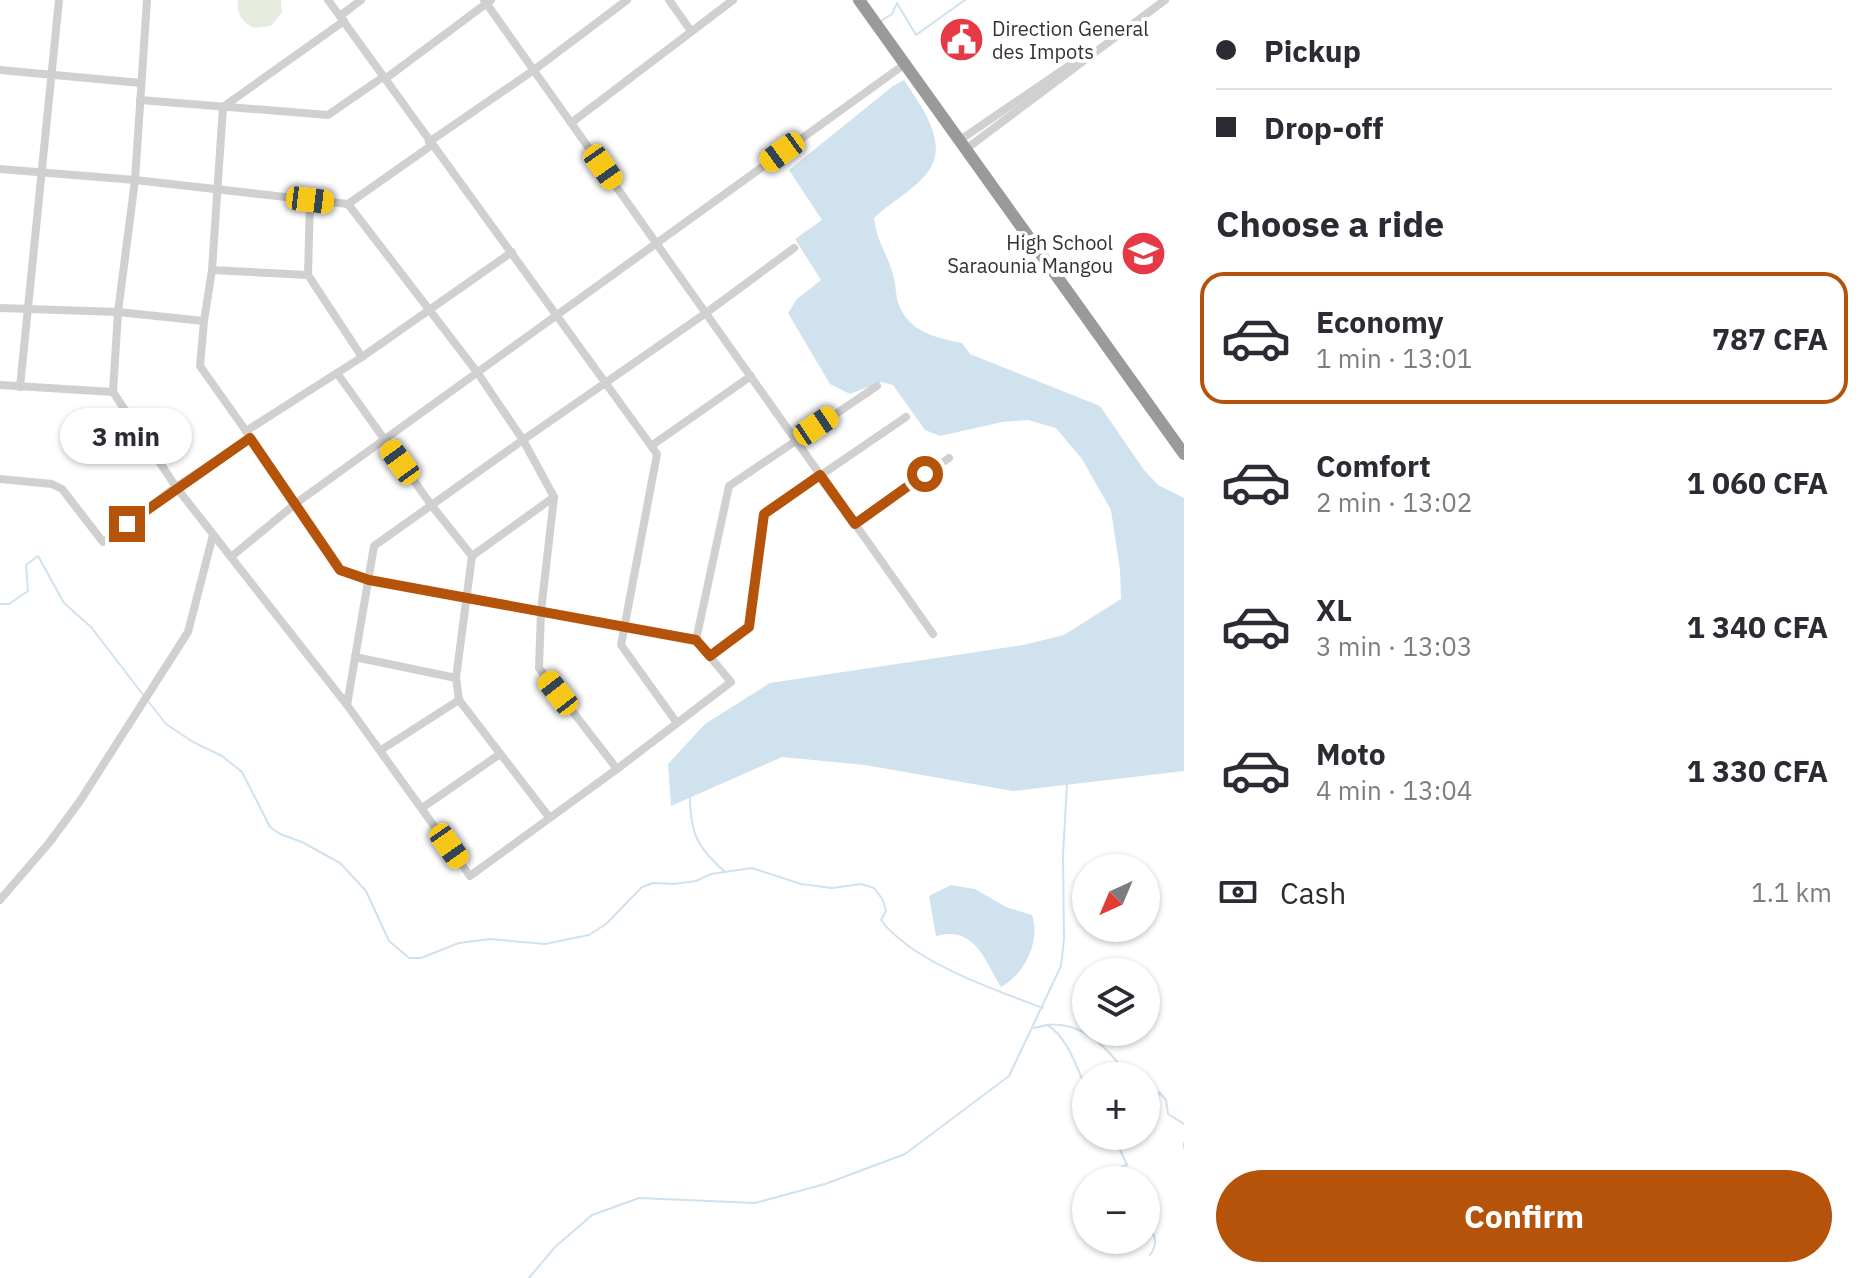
<!DOCTYPE html>
<meta charset="utf-8">
<style>
:root{--surface:#fff;--page:#f2f2f3;--text:#2b2b33;--muted:#7c7c81;--line:#e1e1e2;--accent:#b45309}
body{margin:0;font-family:"IBM Plex Sans",sans-serif;background:var(--page);color:var(--text);height:100vh;display:flex;flex-direction:column;font-size:30px;white-space:nowrap}
*{box-sizing:border-box;margin:0}
p{font-size:26px;color:var(--muted)}
.icon{flex:none;width:44px;height:44px;fill:none;stroke:currentColor;stroke-width:2;stroke-linecap:round;stroke-linejoin:round}
.map{position:relative;flex:1;overflow:hidden}
.details{display:flex;flex-direction:column;background:var(--surface);width:680px}
.details>*{flex:none}
.top-card{display:grid;align-content:center;height:176px;padding:0 32px;background:var(--surface)}
.needle{width:52px;rotate:224deg}
.fabs{position:absolute;left:1072px;top:854px;display:grid;gap:16px}
.fabs a{display:grid;place-items:center;width:88px;height:88px;border-radius:50%;background:var(--surface);box-shadow:0 2px 6px #0004;font-size:40px}
.end{position:absolute;width:36px;height:36px;margin:-18px;border:10px solid #b45309;background:#fff;box-shadow:0 0 0 4px #fff}
.from{border-radius:50%}
.bubble{position:absolute;height:56px;border-radius:28px;background:var(--surface);box-shadow:0 2px 6px #0004;font-size:26px;font-weight:800;line-height:56px;text-align:center}
.car{position:absolute;width:24px;height:48px;margin:-24px -12px;border-radius:10px;box-shadow:0 0 6px 2px #0007;background:linear-gradient(#f5c518 24%,#345 0 40%,#f5c518 0 76%,#345 0 86%,#f5c518 0)}
.top-card b{display:flex;align-items:center;gap:28px;height:76px;font-size:30px}
.top-card b+b{border-top:2px solid var(--line)}
.top-card i{width:20px;height:20px;background:var(--text)}
ul{padding:0;list-style:none}
li{display:flex;align-items:center;gap:24px;height:132px;margin:0 16px 12px;padding:0 16px;border:4px solid transparent;border-radius:24px}
li div{flex:1}
li b{display:block;font-size:30px}
li em{font-style:normal;font-weight:800}
li.active{border-color:var(--accent)}
li>.icon{width:72px;height:72px;stroke-width:1.5}
h2{padding:0 32px;font-size:36px;line-height:96px}
.pay{display:flex;align-items:center;gap:20px;height:88px;padding:0 32px;font-size:30px}
.pay p{margin-inline-start:auto}
.button{display:flex;gap:16px;margin-top:auto;padding:16px 32px}
.button a{flex:1;height:92px;border-radius:48px;background:var(--accent);color:#fff;font-size:32px;font-weight:800;line-height:92px;text-align:center}
main{display:flex;flex:1;min-height:0}
.map>svg:first-child{display:block}
</style>
<main>
<div class="map">
<svg width="1184" height="1278" viewBox="0 0 1184 1278">
<rect width="100%" height="100%" fill="#fff"/>
<path fill="#e6ecdf" d="M238 0H281L282 12 271 26 254 28C242 22 236 14 238 0Z"/>
<g fill="#cfe2ee">
<path d="M904 80C920 105 951 143 927 173 913 191 890 202 874 218 876 239 886 252 892 271 896 281 895 292 898 302 907 331 935 338 962 343L970 354 1100 406 1144 470 1158 485 1184 498V771L1013 791 865 765 782 757 671 806 668 764 705 724 770 683 1023 645 1064 635 1121 599 1120 570 1111 510 1082 459 1056 428 1028 420 1002 422 940 436 925 430 893 385 881 382 850 394 830 384 788 313 797 299 821 280 795 239 822 220 789 170 893 86Z"/>
<path d="M951 885 975 889 1006 907 1032 915C1041 941 1025 974 1001 987 985 961 975 925 936 936L929 896Z"/>
</g>
<g fill="none" stroke-linecap="round" stroke-linejoin="round">
<g stroke="#cfe2ee" stroke-width="2">
<polyline points="881,21 892,14 897,3 916,35 965,0"/>
<polyline points="0,604 9,604 28,591 26,565 38,556 64,603 91,627 144,696"/>
<path d="M148 701 166 724 193 742 222 756 242 772 270 827 280 834 302 842 340 863 366 891 389 941 409 958H421L459 943 490 939 545 944 589 935 606 924 642 887 653 883 674 884 696 881 711 874 752 868 801 884 832 888 861 884 874 888 883 900 886 911 881 920C912 962 995 990 1043 1008"/>
<path d="M690 796C690 833 697 847 725 872"/>
<path d="M1047 1025C1083 1021 1109 1049 1128 1076"/>
<path d="M1034 1028 1047 1025C1067 1036 1077 1068 1086 1088"/>
<polyline points="1146,1105 1158,1099 1159,1092 1166,1100 1168,1114 1184,1124"/>
<polyline points="1106,1136 1110,1147 1118,1145 1127,1165 1120,1167 1131,1180"/>
<polyline points="1184,1143 1184,1148"/>
<path d="M1146 1226C1156 1234 1158 1244 1150 1255"/>
<polyline points="529,1278 555,1247 592,1215 639,1198 755,1203 825,1184 905,1154 1009,1076 1061,966 1064,939 1063,855 1067,784"/>
</g>
<g stroke="#d0d0d0" stroke-width="8">
<polyline points="147,0 135,180 118,312 113,392 176,487 347,705 374,546 523,440 706,313 794,248"/>
<polyline points="328,0 657,454 621,645 677,723"/>
<polyline points="484,0 933,634"/>
<polyline points="669,0 691,31"/>
<polyline points="340,16 361,0"/>
<polyline points="0,70 141,83"/>
<polyline points="385,79 491,0"/>
<polyline points="140,100 328,115 383,77"/>
<polyline points="571,123 733,0"/>
<polyline points="960,140 1092,50"/>
<polyline points="429,142 534,70 627,0"/>
<polyline points="966,149 1165,0"/>
<polyline points="0,169 135,180 348,204 432,145"/>
<polyline points="512,252 362,357 246,431 340,570 369,580 696,640 731,682 617,769"/>
<polyline points="212,270 308,275 362,357"/>
<polyline points="308,275 310,200"/>
<polyline points="0,308 118,312 204,321"/>
<polyline points="337,373 432,506 472,556 456,678 459,700 549,817"/>
<polyline points="0,385 113,392"/>
<polyline points="20,387 59,0"/>
<polyline points="246,431 200,366 204,321 212,270 223,107 344,21"/>
<polyline points="651,446 751,376"/>
<polyline points="0,479 52,484 62,489 103,542 176,487 250,438"/>
<polyline points="855,524 949,458"/>
<polyline points="472,556 554,497"/>
<polyline points="231,557 295,504 905,64"/>
<polyline points="696,640 729,486 877,386"/>
<polyline points="710,656 749,627 764,514 906,417"/>
<polyline points="355,657 456,678"/>
<polyline points="347,705 470,876 617,769 539,668 541,611 554,497 523,440 477,372 348,204"/>
<polyline points="381,750 459,700"/>
<polyline points="422,808 500,754"/>
<polyline points="0,900 49,843 80,801 188,632 213,535"/>
</g>
<polyline stroke="#9a9a9a" stroke-width="12" points="859,0 1184,454"/>
</g>
<g fill="none" stroke-linecap="round" stroke-linejoin="round">
<polyline stroke="#b45309" stroke-width="10" points="127,524 250,438 340,570 369,580 696,640 710,656 749,627 764,514 820,475 855,524 925,474"/>
</g>
<defs>
<symbol id="civic-disc" viewBox="-11 -11 22 22"><circle r="9.5" fill="#e63946" stroke="#fff"/><path d="M-.6-6.5H3V-4.5H.6V-3L4-1V1h2V6H-6V1h2V-1L-.6-3ZM-1.2 2.5V6h2.4V2.5Z" fill="#fff"/></symbol>
<symbol id="university-disc" viewBox="-11 -11 22 22"><circle r="9.5" fill="#e63946" stroke="#fff"/><path d="M0-5L7-2L0 1L-7-2ZM-4 1L0 2.5L4 1V4Q0 6-4 4Z" fill="#fff"/></symbol>
</defs>
<g fill-rule="evenodd">
<use href="#civic-disc" x="936" y="14" width="51" height="51"/>
<use href="#university-disc" x="1118" y="228" width="51" height="51"/>
</g>
<g text-anchor="middle" dominant-baseline="central" stroke-width="8" stroke-linejoin="round" paint-order="stroke">
<g font-size="20" fill="#333" stroke="#fff" text-anchor="start">
<text x="992" y="28">Direction General<tspan x="992" dy="23">des Impots</tspan></text>
<text x="1113" y="242" text-anchor="end">High School<tspan x="1113" dy="23">Saraounia Mangou</tspan></text>
</g>
</g>
</svg>
<div class="fabs">
<a><svg class="needle" viewBox="-14 -14 28 28"><path d="M0-13l5 13h-10z" fill="#e53935"/><path d="M0 13l5-13h-10z" fill="#7c7c81"/></svg></a>
<a><svg class="icon" aria-label="layers" viewBox="0 0 24 24"><path d="M12 4l9 5-9 5-9-5zM3 14l9 5 9-5"/></svg></a>
<a>+</a>
<a>−</a>
</div>
<i class="end from" style="left:925px;top:474px"></i>
<i class="end" style="left:127px;top:524px"></i>
<div class="bubble" style="left:60px;top:408px;width:132px">3 min</div>
<i class="car" style="left:782px;top:152px;rotate:234deg"></i>
<i class="car" style="left:603px;top:167px;rotate:145deg"></i>
<i class="car" style="left:310px;top:200px;rotate:97deg"></i>
<i class="car" style="left:816px;top:426px;rotate:56deg"></i>
<i class="car" style="left:400px;top:462px;rotate:324deg"></i>
<i class="car" style="left:558px;top:693px;rotate:322deg"></i>
<i class="car" style="left:449px;top:846px;rotate:145deg"></i>
</div>
<section class="details">
<div class="top-card">
<b><i class="from"></i>Pickup</b>
<b><i></i>Drop-off</b>
</div>
<h2>Choose a ride</h2>
<ul>
<li class="active"><svg class="icon" aria-label="car" viewBox="0 0 24 24"><path d="M5 17H2v-5l4-1 3-4h7l3 4 3 1v5h-3M9 17h6M6 11h13"/><circle cx="7" cy="17" r="2"/><circle cx="17" cy="17" r="2"/></svg><div><b>Economy</b><p>1 min · 13:01</p></div><em>787 CFA</em></li>
<li><svg class="icon" aria-label="car" viewBox="0 0 24 24"><path d="M5 17H2v-5l4-1 3-4h7l3 4 3 1v5h-3M9 17h6M6 11h13"/><circle cx="7" cy="17" r="2"/><circle cx="17" cy="17" r="2"/></svg><div><b>Comfort</b><p>2 min · 13:02</p></div><em>1 060 CFA</em></li>
<li><svg class="icon" aria-label="car" viewBox="0 0 24 24"><path d="M5 17H2v-5l4-1 3-4h7l3 4 3 1v5h-3M9 17h6M6 11h13"/><circle cx="7" cy="17" r="2"/><circle cx="17" cy="17" r="2"/></svg><div><b>XL</b><p>3 min · 13:03</p></div><em>1 340 CFA</em></li>
<li><svg class="icon" aria-label="car" viewBox="0 0 24 24"><path d="M5 17H2v-5l4-1 3-4h7l3 4 3 1v5h-3M9 17h6M6 11h13"/><circle cx="7" cy="17" r="2"/><circle cx="17" cy="17" r="2"/></svg><div><b>Moto</b><p>4 min · 13:04</p></div><em>1 330 CFA</em></li>
</ul>
<div class="pay"><svg class="icon" aria-label="cash" viewBox="0 0 24 24"><path d="M3 7h18v10H3z"/><circle cx="12" cy="12" r="2"/></svg>Cash<p>1.1 km</p></div>
<div class="button"><a>Confirm</a></div>
</section>
</main>
